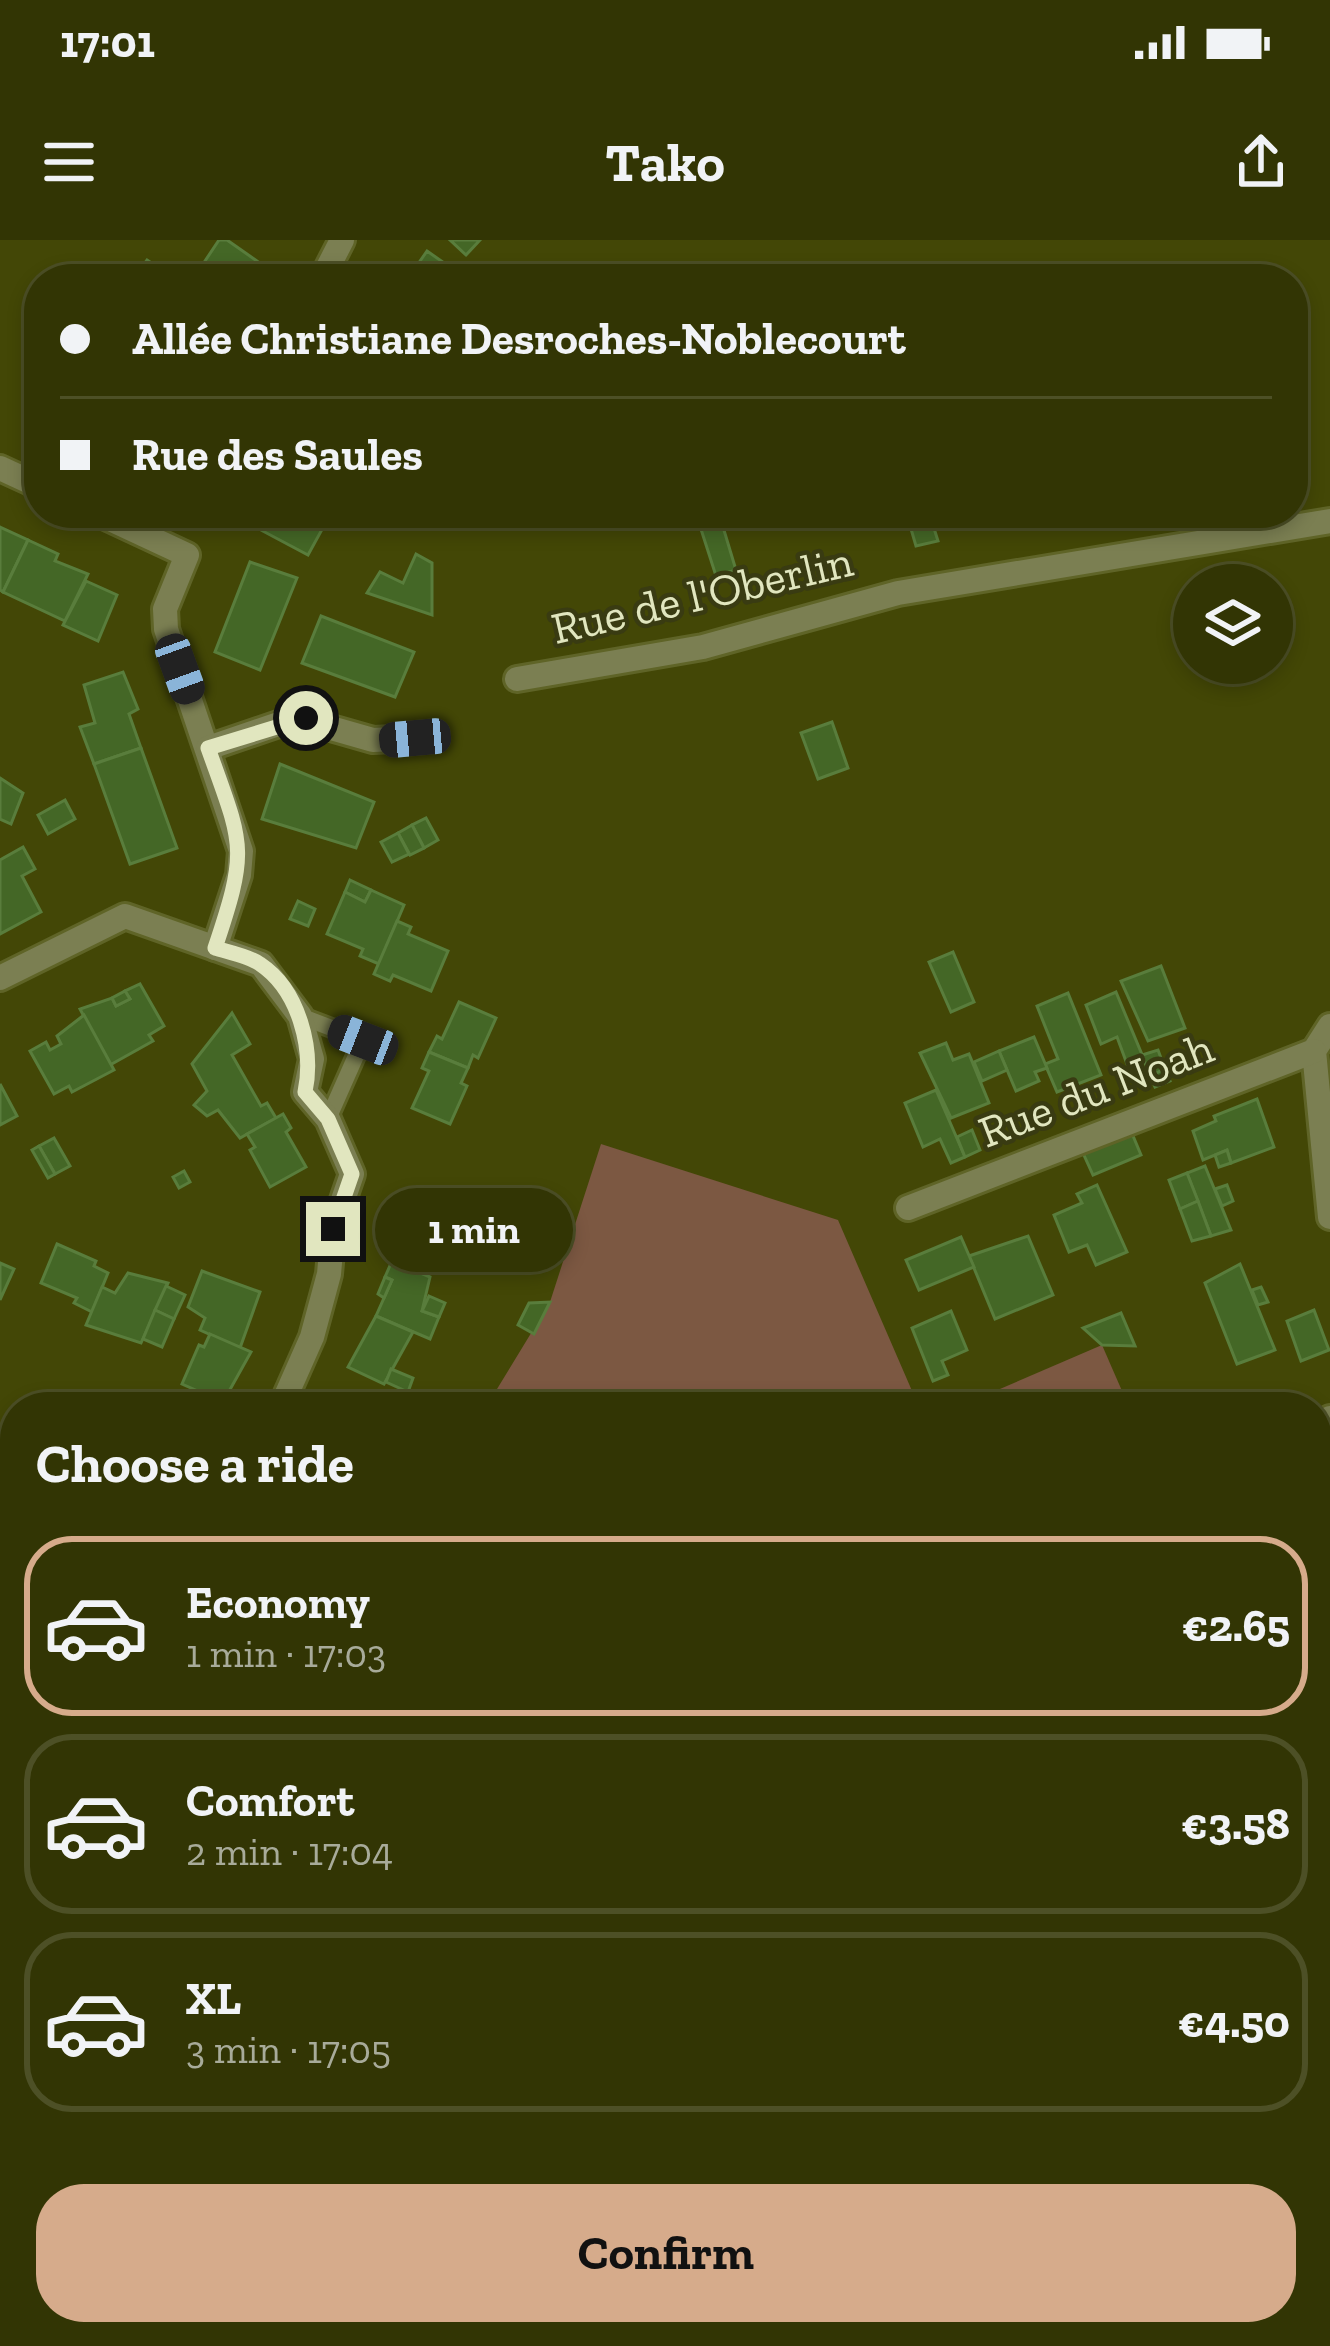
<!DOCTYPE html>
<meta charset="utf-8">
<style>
:root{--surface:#323504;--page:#3a3d0e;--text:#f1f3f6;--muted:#a8ab9a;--line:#4d5026;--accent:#d6ab8b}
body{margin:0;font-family:"Zilla Slab",serif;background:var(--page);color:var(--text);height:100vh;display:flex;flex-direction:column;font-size:45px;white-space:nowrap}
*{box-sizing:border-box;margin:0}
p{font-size:39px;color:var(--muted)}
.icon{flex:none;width:66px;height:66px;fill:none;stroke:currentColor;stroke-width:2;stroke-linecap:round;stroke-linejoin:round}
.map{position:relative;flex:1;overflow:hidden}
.panel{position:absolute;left:0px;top:1152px;width:1332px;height:954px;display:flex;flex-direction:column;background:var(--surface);border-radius:48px 48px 0 0;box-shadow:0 6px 18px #0003,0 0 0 3px var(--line)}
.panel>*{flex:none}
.guide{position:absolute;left:24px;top:24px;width:1284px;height:264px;border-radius:48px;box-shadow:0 6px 18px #0003,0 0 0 3px var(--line);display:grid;align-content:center;height:264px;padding:0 36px;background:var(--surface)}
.controls{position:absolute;left:1173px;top:324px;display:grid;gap:24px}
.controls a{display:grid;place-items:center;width:120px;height:120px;border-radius:50%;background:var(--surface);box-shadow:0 6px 18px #0003,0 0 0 3px var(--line);font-size:60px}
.end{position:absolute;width:54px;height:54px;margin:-27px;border:15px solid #e1e6bf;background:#111;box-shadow:0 0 0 6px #111}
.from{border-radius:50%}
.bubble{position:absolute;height:84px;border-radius:42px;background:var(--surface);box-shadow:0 6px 18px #0003,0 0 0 3px var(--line);font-size:39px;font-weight:700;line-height:84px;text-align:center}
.car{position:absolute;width:36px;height:72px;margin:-36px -18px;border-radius:15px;box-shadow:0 0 9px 3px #0007;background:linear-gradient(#222 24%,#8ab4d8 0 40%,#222 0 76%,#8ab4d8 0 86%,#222 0)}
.guide b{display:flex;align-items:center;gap:42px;height:114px;font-size:45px}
.guide b+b{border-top:3px solid var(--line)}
.guide i{width:30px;height:30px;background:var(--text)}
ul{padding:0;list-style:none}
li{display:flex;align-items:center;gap:36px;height:180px;margin:0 24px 18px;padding:0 12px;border:6px solid var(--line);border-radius:48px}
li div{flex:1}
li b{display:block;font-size:45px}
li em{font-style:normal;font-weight:700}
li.current{border-color:var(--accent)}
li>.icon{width:108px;height:108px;stroke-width:1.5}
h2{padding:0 36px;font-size:54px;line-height:144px}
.primary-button{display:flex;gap:24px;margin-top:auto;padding:24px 36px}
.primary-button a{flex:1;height:138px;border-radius:48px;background:var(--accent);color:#111;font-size:48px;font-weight:700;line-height:138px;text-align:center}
.status{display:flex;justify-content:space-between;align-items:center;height:84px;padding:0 60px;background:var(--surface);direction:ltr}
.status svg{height:33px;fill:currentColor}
header{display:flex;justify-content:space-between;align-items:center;height:156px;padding:0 36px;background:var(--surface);font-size:54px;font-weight:700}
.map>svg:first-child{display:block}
</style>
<div class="status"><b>17:01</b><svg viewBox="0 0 49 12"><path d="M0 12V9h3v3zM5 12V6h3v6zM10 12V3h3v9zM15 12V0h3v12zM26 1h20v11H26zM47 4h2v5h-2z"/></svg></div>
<header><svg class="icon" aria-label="menu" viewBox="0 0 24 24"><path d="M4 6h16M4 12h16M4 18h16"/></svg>Tako<svg class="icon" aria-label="share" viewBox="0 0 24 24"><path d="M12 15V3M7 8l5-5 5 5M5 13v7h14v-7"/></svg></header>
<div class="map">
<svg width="1330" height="2106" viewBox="0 0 1330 2106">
<rect width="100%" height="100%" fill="#434706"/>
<g fill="#7c5842">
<polygon points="601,904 838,980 919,1167 486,1167 550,1062"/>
<polygon points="1102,1105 1129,1167 958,1167"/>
<polygon points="1317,1318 1330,1331 1330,2106 0,2106 0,1632 10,1621 0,1491 15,1490 15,2091 1317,2091"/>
</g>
<g fill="#446726" stroke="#597d3c" stroke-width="3">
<polygon points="219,0 227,0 257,21 236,39 193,39"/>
<polygon points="450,0 480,0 466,15"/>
<polygon points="427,11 467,39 418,39 423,31 416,27"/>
<polygon points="147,20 174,38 173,39 133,39"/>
<polygon points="268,273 331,273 308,315 259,289"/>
<polygon points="696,273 718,273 719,277 699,283"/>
<polygon points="720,277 736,330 716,336 699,283"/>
<polygon points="932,282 938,301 916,306 911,289"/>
<polygon points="0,287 28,300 3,352 0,350"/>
<polygon points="28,300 58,314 55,321 88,334 65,381 3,352"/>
<polygon points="416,314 432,323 432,375 367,353 380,332 403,343"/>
<polygon points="250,322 297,338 260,430 215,412"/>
<polygon points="86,341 117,355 98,401 63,385"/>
<polygon points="321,376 414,412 395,457 302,423"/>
<polygon points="123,432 138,469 129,474 141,508 94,524 80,487 95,483 84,445"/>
<polygon points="832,482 848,528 818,539 801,493"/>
<polygon points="141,508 177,608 130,624 94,524"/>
<polygon points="280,524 374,562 356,608 262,579"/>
<polygon points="0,538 23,553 11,584 0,579"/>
<polygon points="65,560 75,579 48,594 38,575"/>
<polygon points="426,578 438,600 424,608 412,585"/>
<polygon points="412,585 424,608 410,615 398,593"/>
<polygon points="398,593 409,614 392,622 381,602"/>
<polygon points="23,607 35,629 22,636 41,672 0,694 0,620"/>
<polygon points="350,640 371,650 365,662 345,652"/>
<polygon points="371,650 404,665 379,724 360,716 363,709 327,694 345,652 365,662"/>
<polygon points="298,661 315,669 308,686 290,679"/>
<polygon points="397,681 411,687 408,694 448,711 431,751 393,735 390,741 374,734"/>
<polygon points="953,712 974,762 951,772 929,722"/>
<polygon points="1161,726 1185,788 1148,801 1121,741"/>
<polygon points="140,744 164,786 149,795 153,801 110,825 80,769 112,758 116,766 130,759 125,751"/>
<polygon points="125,751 130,759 116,766 112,758"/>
<polygon points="1116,752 1143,817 1127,824 1117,797 1101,804 1086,765"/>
<polygon points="1068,753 1101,835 1057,852 1045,824 1058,819 1037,766"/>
<polygon points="459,762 496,778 478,818 473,815 468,828 429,812 437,796 442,799"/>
<polygon points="232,773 250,804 232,815 261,866 267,863 276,878 240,898 218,870 207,876 194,865 207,851 192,824"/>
<polygon points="84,775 114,830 72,852 69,846 54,854 30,811 46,802 50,810 61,804 57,796"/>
<polygon points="1034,797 1047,828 1035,832 1039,841 1016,851 999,811"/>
<polygon points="946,803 953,820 969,814 989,863 951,878 920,813"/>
<polygon points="1158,810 1165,829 1150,836 1142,815"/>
<polygon points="999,811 1007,830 982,841 974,822"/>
<polygon points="429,812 468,828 461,843 467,846 450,884 412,868 429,831 422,828"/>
<polygon points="1165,829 1170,841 1155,847 1150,836"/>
<polygon points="0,844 17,876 0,885"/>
<polygon points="936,850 965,917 951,923 940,899 923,907 905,863"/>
<polygon points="1257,859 1274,907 1231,923 1227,910 1203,920 1193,891 1216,881 1214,876"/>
<polygon points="283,874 291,888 286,892 306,927 270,947 250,910 255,907 247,894"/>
<polygon points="972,890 980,910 965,917 957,897"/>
<polygon points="1131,891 1141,915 1093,935 1083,913"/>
<polygon points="54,898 70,926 55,934 39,906"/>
<polygon points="39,906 55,934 48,938 32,910"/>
<polygon points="1227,910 1231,923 1219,927 1215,915"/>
<polygon points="1205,926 1231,990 1211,996 1187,933"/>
<polygon points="184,931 190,942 179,948 173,937"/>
<polygon points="1187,933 1198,961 1180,969 1169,940"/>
<polygon points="1097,945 1127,1012 1096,1025 1087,1005 1069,1012 1054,975 1082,963 1077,954"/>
<polygon points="1227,945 1233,961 1222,966 1215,949"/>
<polygon points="1198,961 1211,996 1192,1001 1180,969"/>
<polygon points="417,969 454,985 426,1035 388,1019 394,1005 400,1008"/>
<polygon points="1028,996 1053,1055 995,1079 969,1016"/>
<polygon points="961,997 974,1027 919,1050 906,1020"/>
<polygon points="57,1004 96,1021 94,1026 108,1033 92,1072 74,1063 77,1058 41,1043"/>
<polygon points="392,1021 430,1037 422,1071 439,1077 430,1099 376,1076 392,1040 385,1037"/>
<polygon points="0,1023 14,1029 0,1060"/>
<polygon points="1240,1024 1275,1110 1237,1124 1205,1043"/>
<polygon points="202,1031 260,1052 240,1108 200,1090 205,1078 188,1067"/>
<polygon points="128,1033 168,1043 141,1103 86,1085 102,1047 115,1053"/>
<polygon points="385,1037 392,1040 384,1058 378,1054"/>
<polygon points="166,1046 185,1055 174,1079 155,1070"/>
<polygon points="1261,1047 1268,1062 1258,1065 1252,1050"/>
<polygon points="429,1056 445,1063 439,1077 422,1071"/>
<polygon points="550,1062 534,1094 518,1085 529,1063"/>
<polygon points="155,1070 174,1079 162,1107 143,1099"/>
<polygon points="1314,1070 1329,1110 1301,1121 1287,1081"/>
<polygon points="951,1071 967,1110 942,1121 948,1135 933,1141 912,1088"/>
<polygon points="1121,1073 1135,1106 1102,1105 1083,1088"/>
<polygon points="376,1076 413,1092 384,1144 348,1127"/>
<polygon points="210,1094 251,1112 223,1162 182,1144 199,1105 204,1107"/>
<polygon points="391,1129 413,1138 408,1152 386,1142"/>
<polygon points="15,1230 15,1262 4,1256"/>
<polygon points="1330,1264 1330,1323 1317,1306 1317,1274"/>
<polygon points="0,1497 6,1547 0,1548"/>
</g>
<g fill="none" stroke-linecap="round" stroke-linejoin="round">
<defs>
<polyline id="lane" points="300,776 363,800 328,879"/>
<g id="street">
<polyline points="322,39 342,0"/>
<polyline points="0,228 39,246"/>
<polyline points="97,273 187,315 165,369 166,389 241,611 239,635 215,708"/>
<polyline points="517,439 703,407 898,353 1330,281"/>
<polyline points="208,508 296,478 373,500 415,498"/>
<polyline points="0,738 125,676 261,724 300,776 312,819 305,852 328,879 352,934 333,989 329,1034 312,1097 281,1167"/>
<polyline points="1330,786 1314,811 1330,977"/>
<polyline points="908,968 1314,811"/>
<polyline points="1317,1196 1330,1178"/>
<polyline points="0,1431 15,1429"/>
</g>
</defs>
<use href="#lane" stroke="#5f6427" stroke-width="22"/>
<use href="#street" stroke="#5f6427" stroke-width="30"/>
<g stroke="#7d8149" stroke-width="6" stroke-dasharray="12 6" stroke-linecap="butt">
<polyline points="1317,1670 1330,1681"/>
<polyline points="1317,1947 1330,1947"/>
<polyline points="857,2106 907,2091"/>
</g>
<use href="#lane" stroke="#7b7f52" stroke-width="16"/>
<use href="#street" stroke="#7b7f52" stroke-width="24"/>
</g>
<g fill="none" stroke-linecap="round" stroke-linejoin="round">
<path stroke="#e1e6bf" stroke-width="15" d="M306 478 208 508C243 606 249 607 215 708 228 712 249 716 260 724 299 750 314 809 305 852L328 879 352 934 333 989"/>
</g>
<g text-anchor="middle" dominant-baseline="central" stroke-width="9" stroke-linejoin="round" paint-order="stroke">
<g font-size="45" fill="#e1e6bf" stroke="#393b12">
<text transform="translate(702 355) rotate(-13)">Rue de l'Oberlin</text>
<text transform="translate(1096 850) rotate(-21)">Rue du Noah</text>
</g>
</g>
</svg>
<div class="controls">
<a><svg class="icon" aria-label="layers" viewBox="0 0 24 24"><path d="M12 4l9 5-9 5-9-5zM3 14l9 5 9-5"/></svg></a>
</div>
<i class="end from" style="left:306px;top:478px"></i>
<i class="end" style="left:333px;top:989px"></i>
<div class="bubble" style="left:375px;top:948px;width:198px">1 min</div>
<i class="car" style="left:180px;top:429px;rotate:160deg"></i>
<i class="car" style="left:415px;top:498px;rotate:265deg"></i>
<i class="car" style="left:363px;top:800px;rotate:291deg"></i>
<div class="guide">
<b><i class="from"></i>Allée Christiane Desroches-Noblecourt</b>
<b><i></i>Rue des Saules</b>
</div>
<section class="panel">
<h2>Choose a ride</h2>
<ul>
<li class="current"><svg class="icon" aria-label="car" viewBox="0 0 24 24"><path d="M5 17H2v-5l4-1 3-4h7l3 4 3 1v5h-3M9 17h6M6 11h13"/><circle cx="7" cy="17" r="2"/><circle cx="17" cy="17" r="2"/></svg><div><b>Economy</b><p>1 min · 17:03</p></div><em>€2.65</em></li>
<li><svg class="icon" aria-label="car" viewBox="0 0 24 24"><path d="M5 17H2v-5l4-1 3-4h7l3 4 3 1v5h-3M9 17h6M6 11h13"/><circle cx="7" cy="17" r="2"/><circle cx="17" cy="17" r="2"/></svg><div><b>Comfort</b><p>2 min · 17:04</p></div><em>€3.58</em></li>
<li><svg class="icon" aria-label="car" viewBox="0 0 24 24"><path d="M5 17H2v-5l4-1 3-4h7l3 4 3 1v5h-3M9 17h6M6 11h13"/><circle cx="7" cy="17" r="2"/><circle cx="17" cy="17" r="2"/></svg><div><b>XL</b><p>3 min · 17:05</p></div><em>€4.50</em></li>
</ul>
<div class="primary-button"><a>Confirm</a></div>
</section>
</div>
